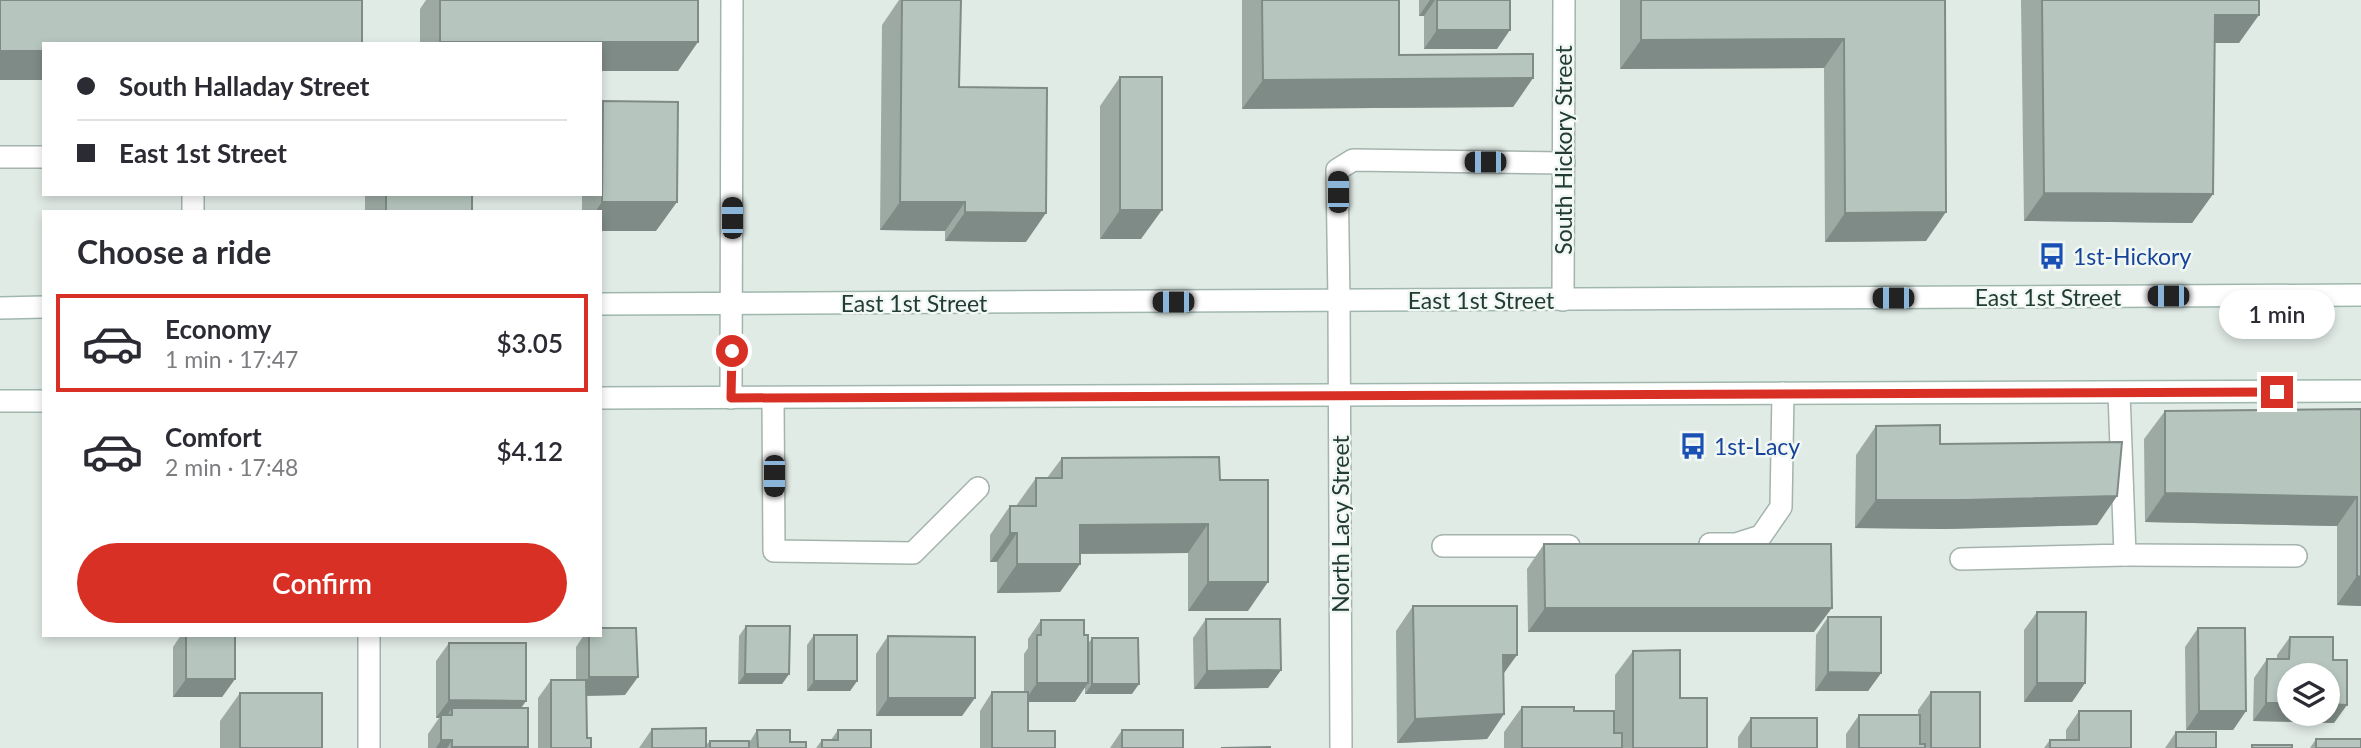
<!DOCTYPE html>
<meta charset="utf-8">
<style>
:root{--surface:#fff;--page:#f7f7f7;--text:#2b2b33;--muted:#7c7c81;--line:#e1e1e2;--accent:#d93025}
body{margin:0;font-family:Lato,sans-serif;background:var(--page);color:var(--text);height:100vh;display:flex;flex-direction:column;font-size:26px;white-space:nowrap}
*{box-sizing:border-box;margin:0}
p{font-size:23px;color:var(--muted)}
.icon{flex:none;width:38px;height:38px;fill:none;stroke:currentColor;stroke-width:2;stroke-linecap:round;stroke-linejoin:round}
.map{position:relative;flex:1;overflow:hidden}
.drawer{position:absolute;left:42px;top:210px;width:560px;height:427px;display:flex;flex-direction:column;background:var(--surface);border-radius:0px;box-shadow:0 4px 10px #0003}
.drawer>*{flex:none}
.banner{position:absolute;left:42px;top:42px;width:560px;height:154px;border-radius:0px;box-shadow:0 4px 10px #0003;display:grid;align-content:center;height:154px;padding:0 35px;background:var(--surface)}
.controls{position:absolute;left:2277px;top:663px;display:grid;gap:14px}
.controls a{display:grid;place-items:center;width:63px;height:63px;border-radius:50%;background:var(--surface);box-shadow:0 4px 10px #0003;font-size:35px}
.end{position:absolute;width:32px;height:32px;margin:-16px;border:9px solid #d93025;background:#fff;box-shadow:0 0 0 4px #fff}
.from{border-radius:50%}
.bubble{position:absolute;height:49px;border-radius:24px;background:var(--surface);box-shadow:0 4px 10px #0003;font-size:23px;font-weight:600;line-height:49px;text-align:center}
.car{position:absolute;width:21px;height:42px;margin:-21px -10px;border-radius:9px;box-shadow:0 0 5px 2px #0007;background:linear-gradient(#222 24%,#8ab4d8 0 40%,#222 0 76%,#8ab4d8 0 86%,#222 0)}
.banner b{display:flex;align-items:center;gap:24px;height:66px;font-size:26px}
.banner b+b{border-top:2px solid var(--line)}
.banner i{width:18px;height:18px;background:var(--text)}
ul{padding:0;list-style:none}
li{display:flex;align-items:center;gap:21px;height:98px;margin:0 14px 10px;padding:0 21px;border:4px solid transparent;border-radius:0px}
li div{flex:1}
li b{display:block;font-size:26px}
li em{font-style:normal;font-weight:600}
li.active{border-color:var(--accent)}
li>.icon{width:63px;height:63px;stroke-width:1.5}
h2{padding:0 35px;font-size:32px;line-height:84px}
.action{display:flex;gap:14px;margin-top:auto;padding:14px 35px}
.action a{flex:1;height:80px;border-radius:42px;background:var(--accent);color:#fff;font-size:28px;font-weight:600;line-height:80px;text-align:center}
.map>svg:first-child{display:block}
</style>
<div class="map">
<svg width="2361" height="748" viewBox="0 0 2361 748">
<rect width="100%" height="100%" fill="#e1ebe6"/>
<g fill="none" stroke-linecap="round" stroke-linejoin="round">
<defs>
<g id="lane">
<polyline points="0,157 44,157"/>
<polyline points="193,194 193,212"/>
<polyline points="1339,301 1337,170 1353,160 1564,163"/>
<polyline points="773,398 774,551 913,553 978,488"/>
<polyline points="1710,544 1736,544 1761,536 1781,507 1783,393"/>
<polyline points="1443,546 1569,546"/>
<polyline points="2125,555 2296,556"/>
<polyline points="1961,559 2125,555 2119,393"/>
</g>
<g id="street">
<polyline points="1563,300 1564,0"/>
<polyline points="1339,301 1341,748"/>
<polyline points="731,398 732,0"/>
<polyline points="369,748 369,635"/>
</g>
<g id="secondary">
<polyline points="600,304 2361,295"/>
<polyline points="0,308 44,307"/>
<polyline points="600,398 2361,391"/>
<polyline points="0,401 44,401"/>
</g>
</defs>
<use href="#lane" stroke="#a4b3ad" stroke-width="24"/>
<use href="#street" stroke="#a4b3ad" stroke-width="24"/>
<use href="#secondary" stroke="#a0b7ae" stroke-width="24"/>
<use href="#lane" stroke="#fff" stroke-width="21"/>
<use href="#street" stroke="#fff" stroke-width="21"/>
<use href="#secondary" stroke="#fff" stroke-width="21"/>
</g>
<g fill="#9daaa4">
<polygon points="426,0 698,0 678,71 600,71 600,44 420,44 420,9"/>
<polygon points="899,0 902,0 959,87 1026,242 945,241 945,231 880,230 882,25"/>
<polygon points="1242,0 1399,0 1399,55 1533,78 1513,107 1242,109"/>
<polygon points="1419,0 1510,0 1497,49 1424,49 1424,16 1419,16"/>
<polygon points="1620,0 1945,0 1926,241 1825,242 1824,68 1620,69"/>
<polygon points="2021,0 2259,0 2239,43 2215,43 2213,194 2192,223 2024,221"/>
<polygon points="1120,77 1141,239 1100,239 1100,106"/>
<polygon points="603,101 656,231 600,231 600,212 582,212 582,194 600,194 600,106"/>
<rect x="365" y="194" width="107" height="18"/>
<polygon points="2361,409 2361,606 2337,605 2337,526 2145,522 2144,439 2165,411"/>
<polygon points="1876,426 1940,444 2117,496 2097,525 1945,529 1855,528 1856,455"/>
<polygon points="1062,458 1220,480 1248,611 1188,611 1188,553 1080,554 1080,564 1060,592 997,593 997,562 990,562 990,535 1010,506 1016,506 1036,478 1047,478"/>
<polygon points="1544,544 1814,632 1528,632 1527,569"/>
<polygon points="1413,606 1504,674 1504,714 1487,739 1397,743 1396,631"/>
<polygon points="2037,612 2085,683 2072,702 2024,702 2024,630"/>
<polygon points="1828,617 1881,673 1868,691 1815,691 1816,635"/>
<polygon points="1206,619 1281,670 1268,688 1194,689 1193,638"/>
<polygon points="1041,620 1084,635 1088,644 1092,638 1132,694 1085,694 1085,687 1075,702 1028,702 1028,731 1055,748 980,748 980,711 992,692 1024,692 1024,654 1028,648 1028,639"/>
<polygon points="746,626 789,674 782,684 738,684 739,636"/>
<polygon points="2198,628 2246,711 2233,730 2186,730 2185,647"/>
<polygon points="181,635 235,635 235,679 222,697 173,697 173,647"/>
<polygon points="584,635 600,635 625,695 586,696 587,738 591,748 538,748 538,698 551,680 576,680 576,647"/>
<polygon points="814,635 857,681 850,691 807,691 807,645"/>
<polygon points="888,636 962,716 876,716 876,654"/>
<polygon points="2290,637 2334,723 2253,721 2254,678 2267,659 2277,659 2277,655"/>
<polygon points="449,643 526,701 521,708 528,747 527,748 428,748 428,734 439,718 436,718 436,661"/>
<polygon points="1633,651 1680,698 1707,748 1504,748 1504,732 1522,707 1574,711 1615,733 1615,675"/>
<polygon points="1931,692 1980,748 1846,748 1846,734 1859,715 1918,715 1918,710"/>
<polygon points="240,693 322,748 220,748 220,721"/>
<polygon points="2079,711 2131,748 2044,748 2050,740 2066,740 2066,730"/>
<polygon points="1751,718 1817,748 1738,748 1738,737"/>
<polygon points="652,729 706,745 710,741 749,743 757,730 806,748 639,748"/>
<polygon points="838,730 871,748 816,748 822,740 831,740"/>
<polygon points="1122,730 1183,748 1110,748"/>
<polygon points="2176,732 2216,748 2165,748"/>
<polygon points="2316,739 2361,748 2310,748"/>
</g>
<g fill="#7f8b86">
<polygon points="1430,0 1435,0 1424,16 1419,16"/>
<polygon points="2215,15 2259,15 2239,43 2195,43"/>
<polygon points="1437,30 1510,30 1497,49 1424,49"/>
<polygon points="1844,39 1824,68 1620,69 1641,40"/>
<polygon points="440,42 698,42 678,71 600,71 600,44 439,44"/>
<rect x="0" y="51" width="44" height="29"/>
<polygon points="1533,78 1513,107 1242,109 1263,80"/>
<polygon points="2044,193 2213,194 2192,223 2024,221"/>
<polygon points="602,202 677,202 656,231 600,231 600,212 595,212"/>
<polygon points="900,202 965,202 945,231 880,230"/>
<polygon points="1120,210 1162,210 1141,239 1100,239"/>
<polygon points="965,212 1046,213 1026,242 945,241"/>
<polygon points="1946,212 1926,241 1825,242 1845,213"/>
<polygon points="2165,493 2357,497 2337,526 2145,522"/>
<polygon points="2117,496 2097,525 1945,529 1855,528 1876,500"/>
<polygon points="1208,524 1188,553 1060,554 1080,525"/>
<polygon points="1010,533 1017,533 997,562 990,562"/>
<polygon points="1017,564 1080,564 1060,592 997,593"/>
<polygon points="2357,576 2361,577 2361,606 2337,605"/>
<polygon points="1208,582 1268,582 1248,611 1188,611"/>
<polygon points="1545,608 1832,608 1814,632 1528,632"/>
<polygon points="1503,655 1517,655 1499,680"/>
<polygon points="1281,670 1268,688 1194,689 1207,671"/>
<polygon points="1828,672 1881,673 1868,691 1815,691"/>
<polygon points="745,674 789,674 782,684 738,684"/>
<polygon points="589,677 638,677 625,695 576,696"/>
<polygon points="186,679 235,679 222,697 173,697"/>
<polygon points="814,681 857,681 850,691 807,691"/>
<polygon points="1037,683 1088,683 1075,702 1024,702"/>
<polygon points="2037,683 2085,683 2072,702 2024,702"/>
<polygon points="1092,684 1139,684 1132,694 1085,694"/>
<polygon points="888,698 975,698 962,716 876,716"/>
<polygon points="449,700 526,701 513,719 452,715 452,708 445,719 441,715 439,718 436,718"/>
<polygon points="2266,703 2289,703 2289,714 2328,714 2328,704 2347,705 2334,723 2253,721"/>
<polygon points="2199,711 2246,711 2233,730 2186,730"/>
<polygon points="1504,714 1487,739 1397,743 1415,719"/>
<polygon points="441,740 452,740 447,748 436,748"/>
<polygon points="452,747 528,747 527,748 452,748"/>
</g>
<g fill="#b6c6bf" stroke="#7f8b86" stroke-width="2">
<polygon points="0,0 362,0 362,44 44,44 44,51 0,51"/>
<rect x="440" y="0" width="258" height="42"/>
<polygon points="902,0 961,0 959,87 1047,88 1046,213 965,212 965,202 900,202"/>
<polygon points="1262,0 1399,0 1399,55 1533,54 1533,78 1263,80"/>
<rect x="1437" y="0" width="73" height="30"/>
<polygon points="1641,0 1945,0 1946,212 1845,213 1844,39 1641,40"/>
<polygon points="2042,0 2259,0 2259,15 2215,15 2213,194 2044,193"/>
<rect x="1120" y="77" width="42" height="133"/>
<polygon points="603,101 678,102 677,202 602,202"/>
<rect x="386" y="194" width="86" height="18"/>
<polygon points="2361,409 2361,577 2357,576 2357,497 2165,493 2165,411"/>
<polygon points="1940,425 1940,444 2122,442 2117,496 1965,500 1876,500 1876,426"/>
<polygon points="1219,457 1220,480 1268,480 1268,582 1208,582 1208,524 1080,525 1080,564 1017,564 1017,533 1010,533 1010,506 1036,506 1036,478 1062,478 1062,458"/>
<polygon points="1544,544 1831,544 1832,608 1545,608"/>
<polygon points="1413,606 1517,606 1517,655 1503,655 1504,714 1415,719"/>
<polygon points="2037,612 2086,612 2085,683 2037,683"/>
<polygon points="1828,617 1881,617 1881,673 1828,672"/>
<polygon points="1206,619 1280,619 1281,670 1207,671"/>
<polygon points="1041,620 1084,620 1084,635 1088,635 1088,683 1037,683 1037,635 1041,635"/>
<polygon points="746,626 790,626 789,674 745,674"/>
<polygon points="600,628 636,628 638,677 589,677 589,635 600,635"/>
<polygon points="2198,628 2245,628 2246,711 2199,711"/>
<rect x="186" y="635" width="49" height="44"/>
<rect x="814" y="635" width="43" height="46"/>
<polygon points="888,636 975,637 975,698 888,698"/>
<polygon points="2290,637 2333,637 2333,660 2347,660 2347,705 2328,704 2328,676 2289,676 2289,703 2266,703 2267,659 2289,659"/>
<polygon points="1092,638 1138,638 1139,684 1092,684"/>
<polygon points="449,643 526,643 526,701 449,700"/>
<polygon points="1680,650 1680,698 1707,698 1707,748 1633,748 1633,651"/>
<polygon points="551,680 586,680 587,738 591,738 591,748 551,748"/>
<polygon points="992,692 1028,692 1028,731 1055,731 1055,748 992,748"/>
<rect x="1931" y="692" width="49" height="56"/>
<rect x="240" y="693" width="82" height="55"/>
<polygon points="1522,707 1574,707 1574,711 1614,711 1614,733 1622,733 1622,748 1522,748"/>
<polygon points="452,708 528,708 528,747 452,747 452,740 441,740 441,715 452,715"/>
<polygon points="2079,711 2131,711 2131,748 2050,748 2050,740 2079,740"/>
<polygon points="1859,715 1920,715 1920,744 1925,744 1925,748 1859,748"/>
<rect x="1751" y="718" width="66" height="30"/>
<polygon points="706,728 706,748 652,748 652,729"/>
<polygon points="757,730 790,730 790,742 806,742 806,748 758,748"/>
<polygon points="838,730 871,730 871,748 822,748 822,740 838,740"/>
<rect x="1122" y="730" width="61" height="18"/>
<rect x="2176" y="732" width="40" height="16"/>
<rect x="2316" y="739" width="45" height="9"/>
<rect x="710" y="741" width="39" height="7"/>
<rect x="2252" y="745" width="40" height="3"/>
<polygon points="1270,747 1270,748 1221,748"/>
</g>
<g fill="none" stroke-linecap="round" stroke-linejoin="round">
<polyline stroke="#d93025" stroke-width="9" points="732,351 731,398 2277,392"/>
</g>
<defs>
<symbol id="bus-bare" viewBox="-9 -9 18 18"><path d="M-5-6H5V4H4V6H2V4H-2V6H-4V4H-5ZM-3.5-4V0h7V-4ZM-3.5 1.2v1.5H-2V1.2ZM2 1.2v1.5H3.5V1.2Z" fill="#1a4fb4" stroke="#f1f8f4" stroke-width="2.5" paint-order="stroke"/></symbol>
</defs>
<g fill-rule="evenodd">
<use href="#bus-bare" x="2033" y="237" width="38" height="38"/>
<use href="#bus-bare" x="1674" y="427" width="38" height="38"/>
</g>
<g text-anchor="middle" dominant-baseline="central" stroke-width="5" stroke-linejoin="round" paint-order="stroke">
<g font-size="23" fill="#223b34" stroke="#f1f8f4">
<text transform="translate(1563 150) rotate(-90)">South Hickory Street</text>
<text x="2048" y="297">East 1st Street</text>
<text x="1481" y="300">East 1st Street</text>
<text x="914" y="303">East 1st Street</text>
<text transform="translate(1340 524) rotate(-90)">North Lacy Street</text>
</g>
<g font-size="23" fill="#164399" stroke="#f1f8f4" text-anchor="start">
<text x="2073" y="256">1st-Hickory</text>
<text x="1714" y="446">1st-Lacy</text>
</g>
</g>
</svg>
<div class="controls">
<a><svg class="icon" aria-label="layers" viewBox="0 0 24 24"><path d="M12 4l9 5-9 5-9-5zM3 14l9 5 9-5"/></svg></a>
</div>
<i class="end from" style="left:732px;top:351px"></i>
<i class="end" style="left:2277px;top:392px"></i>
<div class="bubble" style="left:2219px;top:290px;width:116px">1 min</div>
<i class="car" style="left:1485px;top:162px;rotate:270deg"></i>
<i class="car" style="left:1338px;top:192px;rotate:0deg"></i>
<i class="car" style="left:732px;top:218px;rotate:0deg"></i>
<i class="car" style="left:2168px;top:296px;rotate:270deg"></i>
<i class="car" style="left:1893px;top:298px;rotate:270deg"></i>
<i class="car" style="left:1173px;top:302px;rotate:270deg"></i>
<i class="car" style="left:774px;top:476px;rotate:180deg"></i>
<div class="banner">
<b><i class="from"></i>South Halladay Street</b>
<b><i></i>East 1st Street</b>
</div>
<section class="drawer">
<h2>Choose a ride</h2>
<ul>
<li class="active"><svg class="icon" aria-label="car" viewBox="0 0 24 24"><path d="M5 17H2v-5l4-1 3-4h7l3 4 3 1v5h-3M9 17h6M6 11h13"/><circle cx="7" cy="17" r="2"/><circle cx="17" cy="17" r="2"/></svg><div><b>Economy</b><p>1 min · 17:47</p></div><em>$3.05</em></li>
<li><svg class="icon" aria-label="car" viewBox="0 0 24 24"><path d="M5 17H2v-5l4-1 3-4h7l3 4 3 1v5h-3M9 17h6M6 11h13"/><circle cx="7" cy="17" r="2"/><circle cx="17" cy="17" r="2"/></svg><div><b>Comfort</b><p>2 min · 17:48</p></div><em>$4.12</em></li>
</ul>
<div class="action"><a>Confirm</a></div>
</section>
</div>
